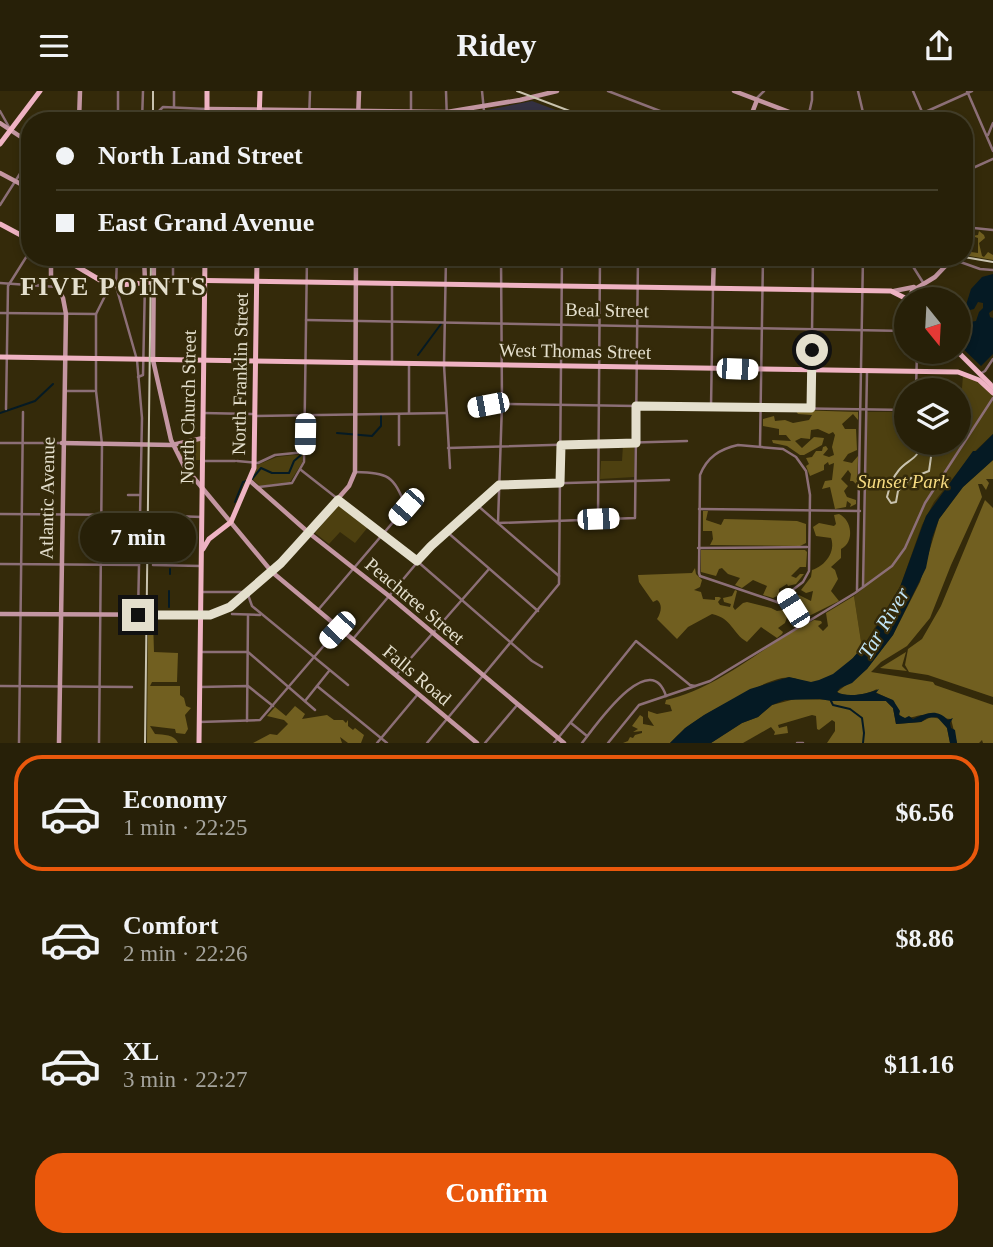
<!DOCTYPE html>
<meta charset="utf-8">
<style>
:root{--surface:#272008;--page:#2f2812;--text:#f1f3f6;--muted:#a4a39c;--line:#433e29;--accent:#ea580c}
body{margin:0;font-family:Georgia,serif;background:var(--page);color:var(--text);height:100vh;display:flex;flex-direction:column;font-size:26px;white-space:nowrap}
*{box-sizing:border-box;margin:0}
p{font-size:23px;color:var(--muted)}
.icon{flex:none;width:38px;height:38px;fill:none;stroke:currentColor;stroke-width:2;stroke-linecap:round;stroke-linejoin:round}
.map{position:relative;height:652px;overflow:hidden}
.drawer{display:flex;flex-direction:column;background:var(--surface);flex:1}
.drawer>*{flex:none}
.top-card{position:absolute;left:21px;top:21px;width:952px;height:154px;border-radius:28px;box-shadow:0 4px 10px #0003,0 0 0 2px var(--line);display:grid;align-content:center;height:154px;padding:0 35px;background:var(--surface)}
.needle{width:46px;rotate:162deg}
.controls{position:absolute;left:894px;top:196px;display:grid;gap:14px}
.controls a{display:grid;place-items:center;width:77px;height:77px;border-radius:50%;background:var(--surface);box-shadow:0 4px 10px #0003,0 0 0 2px var(--line);font-size:35px}
.end{position:absolute;width:32px;height:32px;margin:-16px;border:9px solid #e4dfcd;background:#111;box-shadow:0 0 0 4px #111}
.from{border-radius:50%}
.bubble{position:absolute;height:49px;border-radius:24px;background:var(--surface);box-shadow:0 4px 10px #0003,0 0 0 2px var(--line);font-size:23px;font-weight:700;line-height:49px;text-align:center}
.car{position:absolute;width:21px;height:42px;margin:-21px -10px;border-radius:9px;box-shadow:0 0 5px 2px #0007;background:linear-gradient(#fff 24%,#345 0 40%,#fff 0 76%,#345 0 86%,#fff 0)}
.top-card b{display:flex;align-items:center;gap:24px;height:66px;font-size:26px}
.top-card b+b{border-top:2px solid var(--line)}
.top-card i{width:18px;height:18px;background:var(--text)}
ul{padding:12px 0 0;list-style:none}
li{display:flex;align-items:center;gap:21px;height:116px;margin:0 14px 10px;padding:0 21px;border:4px solid transparent;border-radius:28px}
li div{flex:1}
li b{display:block;font-size:26px}
li em{font-style:normal;font-weight:700}
li.active{border-color:var(--accent)}
li>.icon{width:63px;height:63px;stroke-width:1.5}
.button{display:flex;gap:14px;margin-top:auto;padding:14px 35px}
.button a{flex:1;height:80px;border-radius:28px;background:var(--accent);color:#fff;font-size:28px;font-weight:700;line-height:80px;text-align:center}
header{display:flex;justify-content:space-between;align-items:center;height:91px;padding:0 35px;background:var(--surface);font-size:32px;font-weight:700}
.map>svg:first-child{display:block}
</style>
<header><svg class="icon" aria-label="menu" viewBox="0 0 24 24"><path d="M4 6h16M4 12h16M4 18h16"/></svg>Ridey<svg class="icon" aria-label="share" viewBox="0 0 24 24"><path d="M12 15V3M7 8l5-5 5 5M5 13v7h14v-7"/></svg></header>
<div class="map">
<svg width="993" height="652" viewBox="0 0 993 652">
<rect width="100%" height="100%" fill="#342a0a"/>
<polygon fill="#333041" points="532,10 585,30 488,30 487,19"/>
<g fill="#4d4010">
<polygon points="963,285 976,289 993,304 993,343 973,362 934,411 922,434 900,496 862,557 854,505 864,497 867,321 906,321 906,352 959,352 959,299 962,297"/>
<polygon points="200,349 201,369 189,369 184,372 176,355"/>
<polygon points="623,354 634,354 634,386 600,388 601,370 622,370"/>
<polygon points="303,363 302,372 290,391 260,395 252,388 257,374 277,366"/>
<polygon points="339,413 368,436 355,452 340,441 329,453 315,442"/>
</g>
<g fill="#715f20">
<polygon points="979,140 984,144 985,147 979,152 982,165 984,166 988,161 993,164 993,169 964,164 964,160 978,162 978,147 972,145 978,144"/>
<polygon points="795,319 858,321 858,329 853,323 842,333 845,338 856,338 857,359 848,363 843,370 852,372 858,365 857,394 853,390 850,390 851,383 848,379 841,388 848,395 844,400 847,406 856,409 856,413 850,416 851,413 847,410 846,416 835,418 830,396 822,398 825,390 832,389 834,372 829,374 828,371 824,374 824,379 810,385 806,375 809,373 806,367 812,366 816,360 822,360 823,356 826,355 828,358 823,364 829,366 834,364 832,356 835,344 833,341 829,343 818,338 811,339 810,348 801,347 795,350 802,357 814,346 824,347 822,354 804,364 800,364 787,355 773,352 772,349 791,350 786,344 779,344 779,338 763,335 763,328 774,325 775,330 785,329 793,332 809,329 812,324 798,323"/>
<path d="M993 369V388H986L989 392 986 399 982 393H978L982 406 951 474 930 527 907 555 881 571 871 581 933 591 935 594 993 614V652H983L982 649 979 652H957L951 628C943 628 936 625 929 624 911 622 901 639 894 610L875 601 877 598C867 604 846 607 837 601L867 578 893 544 920 491 939 428 963 396Z"/>
<polygon points="985,409 993,417 993,606 928,584 909,581 905,574 908,558 922,548 941,515"/>
<polygon points="703,420 708,420 706,429 721,434 724,428 797,430 806,433 806,452 800,455 710,454 713,448 712,440 703,440"/>
<path d="M839 423C852 429 855 451 841 458V467L831 476 835 479 838 488 831 500 839 510 803 528 794 515 793 508 799 504 811 510 813 500 806 502 801 499 811 486 812 479C825 475 836 461 831 447L816 445 813 436 819 432 834 435 836 433 834 424Z"/>
<polygon points="701,459 805,459 807,461 806,476 800,476 791,485 796,487 800,483 804,483 796,493 788,495 787,493 779,498 779,504 773,507 763,504 767,495 753,489 742,497 735,494 740,487 728,483 722,477 719,478 716,485 701,481"/>
<path d="M695 477 696 483 702 489 700 496 694 499 701 501 703 508 715 509V506H719L721 507 718 511 720 514 730 516 731 513 724 511 723 507 732 505 735 499 737 500 733 516 735 519 743 512 747 511 771 517 777 520 790 518 793 521 787 526 785 532 778 537 783 541 782 543 777 547 761 536 747 551C731 541 733 528 712 523L688 536 677 548 657 528C661 522 663 513 657 509L653 511 639 491 638 484 692 482Z"/>
<path d="M854 505 862 557C850 571 828 594 808 591 798 589 793 585 782 587 761 592 751 601 733 609 709 621 688 632 670 652H623L628 650 630 646 633 647 635 644 642 642V640L633 641 638 638 632 635 640 624 643 626V633L654 635 648 626V620L657 623 672 620 670 614 665 613 666 609C722 596 762 555 814 529L821 530 822 532 818 535 823 540 828 535 826 522Z"/>
<path d="M148 529H153L154 561 178 562 177 591H152L150 595H180V604L184 607 186 615 191 617 185 624 188 638 185 643 176 642 175 638 150 635 155 643C164 644 174 643 178 652H147Z"/>
<polygon points="906,561 902,575 907,580 880,577"/>
<polygon points="795,608 886,610 893,617 896,633 921,631 931,626 941,628 947,637 950,652 827,652 835,640 835,631 832,629 819,639 817,638 816,625 812,624 778,634 779,637 787,635 788,642 774,644 775,641 771,636 743,652 711,652 742,632 758,626 772,614"/>
<polygon points="295,615 305,623 302,628 327,624 334,629 343,629 346,632 348,629 348,635 353,639 355,637 364,644 361,652 348,652 340,646 342,652 253,652 270,643 277,644 288,633 284,629 267,625 275,616 286,625"/>
</g>
<g fill="#051a24" fill-rule="evenodd">
<path d="M993 183V219L989 222 990 226 993 227V263L981 275 959 254V227L966 214 971 198 982 186ZM978 211 983 212V217L979 221 976 230 970 231 967 227 970 219 974 218Z"/>
<path d="M993 343V369L963 396 939 428 932 447 926 477 893 544 867 578 852 592 840 597 837 601C847 607 868 603 879 598L876 602 893 609 900 620 899 624 905 627 909 625 913 628C926 622 937 617 948 629L953 627 950 632 951 637 955 639 957 652H950L947 637 937 626 927 627 921 631 896 633 893 617 886 610H831L820 608 785 609 772 614 758 626 742 632 711 652H670L685 637 704 624 750 598 789 586 811 591 819 589 833 583 853 567 871 545 900 496 926 425 973 360H976Z"/>
</g>
<g fill="none" stroke-linecap="round" stroke-linejoin="round">
<g stroke="#051a24" stroke-width="2">
<polyline points="418,264 441,233"/>
<polyline points="0,322 35,310 53,293"/>
<polyline points="337,342 372,345 381,335 381,323"/>
<polyline points="311,345 312,342"/>
<polyline points="252,388 261,377 272,382 289,382 294,370 301,364"/>
<polyline points="235,411 243,391 247,390"/>
<polyline points="170,483 170,478"/>
<polyline points="169,516 169,500"/>
<polyline points="831,610 833,614 850,618 862,627 864,642 863,652"/>
</g>
<g stroke="#8c6f77" stroke-width="2.5">
<polyline points="446,0 447,30"/>
<polyline points="482,0 485,30"/>
<polyline points="608,0 686,30"/>
<polyline points="858,0 865,30"/>
<polyline points="913,0 926,30"/>
<polyline points="967,0 993,60"/>
<polyline points="757,7 764,0"/>
<polyline points="174,16 174,0"/>
<polyline points="0,20 9,36"/>
<polyline points="923,22 972,0"/>
<polyline points="808,27 812,9 812,0"/>
<polyline points="59,30 65,23 118,24"/>
<polyline points="118,30 118,0"/>
<polyline points="142,30 143,0"/>
<polyline points="159,30 159,20 163,16 207,18"/>
<polyline points="309,30 310,0"/>
<polyline points="411,30 411,0"/>
<polyline points="988,44 993,32"/>
<polyline points="964,81 993,68"/>
<polyline points="0,114 30,67"/>
<polyline points="964,136 993,139"/>
<polyline points="117,166 116,195 137,269 142,327 138,524"/>
<polyline points="446,166 444,274 450,377"/>
<polyline points="501,166 502,313 498,432 635,427 638,166"/>
<polyline points="907,166 924,193"/>
<polyline points="952,168 980,178 993,179"/>
<polyline points="173,189 173,166"/>
<polyline points="0,192 57,196"/>
<polyline points="39,194 51,187"/>
<polyline points="0,222 96,223 110,195"/>
<polyline points="96,223 96,300 102,353 99,652"/>
<polyline points="306,229 906,240"/>
<polyline points="392,273 392,192"/>
<polyline points="409,273 409,322"/>
<polyline points="980,283 985,280 993,268"/>
<polyline points="138,286 143,284 145,191"/>
<polyline points="916,299 917,261"/>
<polyline points="66,300 94,300"/>
<polyline points="711,316 713,197"/>
<polyline points="472,317 502,313 906,319"/>
<polyline points="811,317 813,166"/>
<polyline points="6,318 8,195 30,160"/>
<polyline points="203,322 252,323"/>
<polyline points="399,324 399,354"/>
<polyline points="255,325 446,322"/>
<polyline points="0,352 62,352"/>
<path d="M738 354 783 358 796 366 806 380 810 404 809 480 803 491 777 511 700 485 699 482 700 384C707 366 720 358 738 354Z"/>
<polyline points="760,355 763,166"/>
<polyline points="448,357 687,350"/>
<polyline points="203,370 235,370"/>
<polyline points="237,370 258,372 275,364 305,361"/>
<polyline points="301,379 417,470 532,570 542,576"/>
<path d="M355 381C389 382 393 384 406 416"/>
<polyline points="259,396 292,392 304,371 307,166"/>
<polyline points="128,404 139,404"/>
<polyline points="477,414 559,485"/>
<polyline points="699,418 860,420"/>
<polyline points="0,423 140,424"/>
<polyline points="173,425 202,426"/>
<polyline points="598,428 600,166"/>
<polyline points="446,440 538,520"/>
<polyline points="698,457 807,456"/>
<polyline points="0,473 139,474"/>
<polyline points="153,474 201,475"/>
<polyline points="863,496 867,281"/>
<polyline points="857,499 863,166"/>
<polyline points="201,501 247,501 252,515 348,594"/>
<polyline points="785,505 802,532"/>
<polyline points="777,511 793,517"/>
<polyline points="318,519 406,416 422,410"/>
<polyline points="232,523 260,524"/>
<polyline points="353,548 431,455 499,394 669,389"/>
<polyline points="200,561 248,561 315,619"/>
<polyline points="396,584 489,478"/>
<polyline points="0,595 132,596"/>
<polyline points="317,595 387,652"/>
<polyline points="200,596 248,595 273,615"/>
<polyline points="305,610 329,580"/>
<polyline points="247,630 248,525"/>
<polyline points="199,631 260,629 339,537"/>
<polyline points="571,632 587,645"/>
<polyline points="19,652 23,321"/>
<polyline points="377,652 418,603"/>
<polyline points="427,652 559,493 562,166"/>
<polyline points="485,652 518,613"/>
<polyline points="554,652 636,550 690,594 695,595"/>
<path d="M582 652C594 637 650 555 666 605"/>
<polyline points="608,652 639,614 710,590 855,502 892,475 905,457 925,412 993,307"/>
<polyline points="797,652 803,652"/>
</g>
<g stroke="#c496a2" stroke-width="4.5">
<polyline points="734,0 813,30"/>
<polyline points="207,18 447,21 520,9 557,0"/>
<polyline points="79,30 80,0"/>
<polyline points="358,30 359,0"/>
<polyline points="749,30 757,9"/>
<polyline points="0,32 30,52"/>
<polyline points="0,82 30,98"/>
<polyline points="51,166 51,185 63,207 66,223 59,652"/>
<polyline points="144,166 145,190"/>
<polyline points="154,166 153,269 171,349 184,375 272,481 477,652"/>
<polyline points="713,197 714,166"/>
<polyline points="894,200 914,196"/>
<polyline points="909,208 912,200 935,186 954,166"/>
<polyline points="62,352 172,354 203,347"/>
<polyline points="249,389 309,442 389,505 564,652"/>
<polyline points="0,523 210,524 230,516 281,472 349,395 355,381 356,166"/>
</g>
<g stroke="#efb3c3" stroke-width="5">
<polyline points="207,30 207,0"/>
<polyline points="259,30 260,0"/>
<polyline points="0,53 40,0"/>
<polyline points="0,133 30,149"/>
<polyline points="61,166 110,195 173,189 891,200 907,208"/>
<polyline points="958,261 993,296"/>
<polyline points="0,266 958,281 979,289 993,302"/>
<polyline points="203,458 209,448 231,431 254,377 257,166"/>
<polyline points="199,652 205,166"/>
</g>
<path stroke="#c9c3af" stroke-width="2" d="M920 352C920 368 908 368 899 379 893 386 889 397 887 406L891 412 896 411 898 400 911 387 929 380 933 352"/>
<g stroke="#c9c3af" stroke-width="2">
<polyline points="517,0 596,30"/>
<polyline points="153,30 153,0"/>
<polyline points="964,166 993,171"/>
<polyline points="145,652 151,166"/>
</g>
</g>
<g fill="none" stroke-linecap="round" stroke-linejoin="round">
<polyline stroke="#e4dfcd" stroke-width="9" points="138,524 210,524 230,516 281,472 338,409 417,470 431,455 499,394 560,392 561,354 636,352 636,315 811,317 812,259"/>
</g>
<g text-anchor="middle" dominant-baseline="central" stroke-width="5" stroke-linejoin="round" paint-order="stroke">
<g font-size="19" fill="#e4dfcd" stroke="#342a0a">
<text transform="translate(607 219) rotate(1)">Beal Street</text>
<text transform="translate(575 260) rotate(1)">West Thomas Street</text>
<text transform="translate(240 283) rotate(-89)">North Franklin Street</text>
<text transform="translate(188 316) rotate(-89)">North Church Street</text>
<text transform="translate(47 407) rotate(-89)">Atlantic Avenue</text>
<text transform="translate(415 510) rotate(40)">Peachtree Street</text>
<text transform="translate(417 584) rotate(40)">Falls Road</text>
</g>
<g font-size="19" font-style="italic" fill="#f7dc82" stroke="#342a0a">
<text x="903" y="390">Sunset Park</text>
</g>
<g font-size="21" font-style="italic" fill="#c0e4f6" stroke="#342a0a">
<text transform="translate(884 532) rotate(-59)">Tar River</text>
</g>
<g font-size="26" font-weight="bold" letter-spacing="2" fill="#e4dfcd" stroke="#342a0a">
<text x="114" y="195">FIVE POINTS</text>
</g>
</g>
</svg>
<div class="controls">
<a><svg class="needle" viewBox="-14 -14 28 28"><path d="M0-13l5 13h-10z" fill="#e53935"/><path d="M0 13l5-13h-10z" fill="#a4a39c"/></svg></a>
<a><svg class="icon" aria-label="layers" viewBox="0 0 24 24"><path d="M12 4l9 5-9 5-9-5zM3 14l9 5 9-5"/></svg></a>
</div>
<i class="end from" style="left:812px;top:259px"></i>
<i class="end" style="left:138px;top:524px"></i>
<div class="bubble" style="left:80px;top:422px;width:116px">7 min</div>
<i class="car" style="left:737px;top:278px;rotate:92deg"></i>
<i class="car" style="left:488px;top:314px;rotate:259deg"></i>
<i class="car" style="left:305px;top:343px;rotate:181deg"></i>
<i class="car" style="left:406px;top:416px;rotate:221deg"></i>
<i class="car" style="left:598px;top:428px;rotate:88deg"></i>
<i class="car" style="left:793px;top:517px;rotate:328deg"></i>
<i class="car" style="left:337px;top:539px;rotate:223deg"></i>
<div class="top-card">
<b><i class="from"></i>North Land Street</b>
<b><i></i>East Grand Avenue</b>
</div>
</div>
<section class="drawer">
<ul>
<li class="active"><svg class="icon" aria-label="car" viewBox="0 0 24 24"><path d="M5 17H2v-5l4-1 3-4h7l3 4 3 1v5h-3M9 17h6M6 11h13"/><circle cx="7" cy="17" r="2"/><circle cx="17" cy="17" r="2"/></svg><div><b>Economy</b><p>1 min · 22:25</p></div><em>$6.56</em></li>
<li><svg class="icon" aria-label="car" viewBox="0 0 24 24"><path d="M5 17H2v-5l4-1 3-4h7l3 4 3 1v5h-3M9 17h6M6 11h13"/><circle cx="7" cy="17" r="2"/><circle cx="17" cy="17" r="2"/></svg><div><b>Comfort</b><p>2 min · 22:26</p></div><em>$8.86</em></li>
<li><svg class="icon" aria-label="car" viewBox="0 0 24 24"><path d="M5 17H2v-5l4-1 3-4h7l3 4 3 1v5h-3M9 17h6M6 11h13"/><circle cx="7" cy="17" r="2"/><circle cx="17" cy="17" r="2"/></svg><div><b>XL</b><p>3 min · 22:27</p></div><em>$11.16</em></li>
</ul>
<div class="button"><a>Confirm</a></div>
</section>
